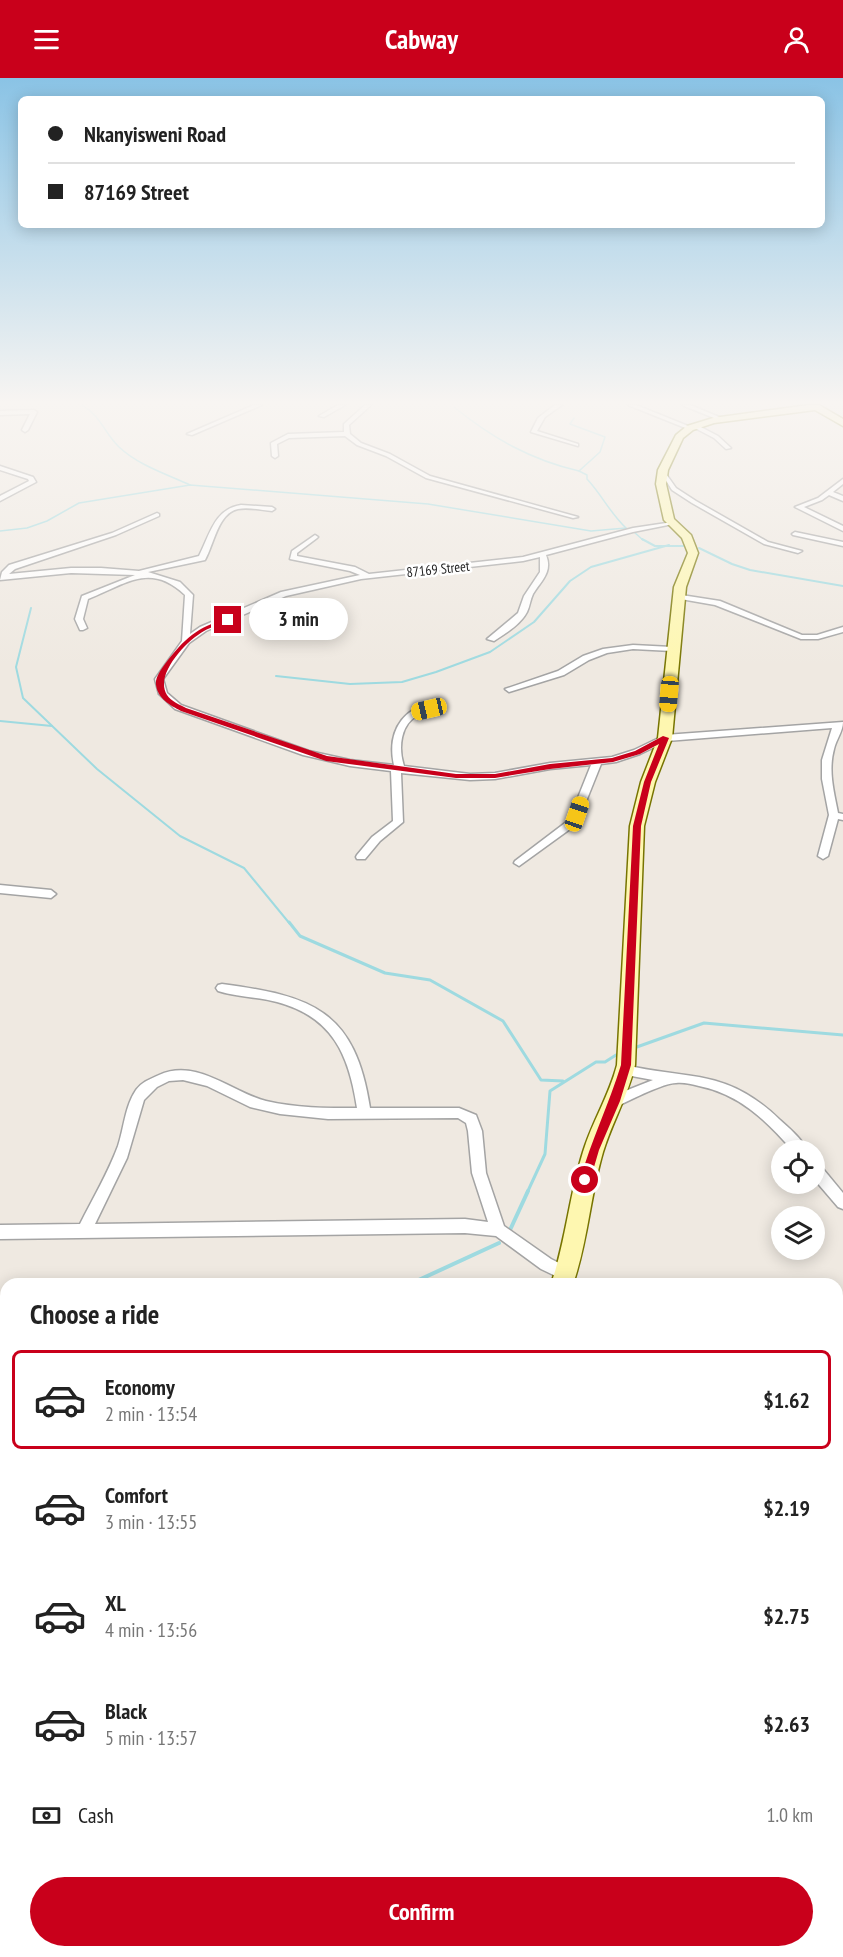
<!DOCTYPE html>
<meta charset="utf-8">
<style>
:root{--surface:#fff;--page:#f2f2f2;--text:#222;--muted:#767676;--line:#e0e0e0;--accent:#c9001b}
body{margin:0;font-family:"PT Sans Narrow",sans-serif;background:var(--page);color:var(--text);height:100vh;display:flex;flex-direction:column;font-size:22px;white-space:nowrap}
*{box-sizing:border-box;margin:0}
p{font-size:20px;color:var(--muted)}
.icon{flex:none;width:33px;height:33px;fill:none;stroke:currentColor;stroke-width:2;stroke-linecap:round;stroke-linejoin:round}
.map{position:relative;flex:1;overflow:hidden}
.drawer{position:absolute;left:0px;top:1200px;width:843px;height:680px;display:flex;flex-direction:column;background:var(--surface);border-radius:18px 18px 0 0;box-shadow:0 3px 15px #0003}
.drawer>*{flex:none}
.hud{position:absolute;left:18px;top:18px;width:807px;height:132px;border-radius:9px;box-shadow:0 3px 15px #0003;display:grid;align-content:center;height:132px;padding:0 30px;background:var(--surface)}
.tools{position:absolute;left:771px;top:1062px;display:grid;gap:12px}
.tools a{display:grid;place-items:center;width:54px;height:54px;border-radius:50%;background:var(--surface);box-shadow:0 3px 15px #0003;font-size:30px}
.end{position:absolute;width:27px;height:27px;margin:-14px;border:8px solid #c9001b;background:#fff;box-shadow:0 0 0 3px #fff}
.from{border-radius:50%}
.bubble{position:absolute;height:42px;border-radius:21px;background:var(--surface);box-shadow:0 3px 15px #0003;font-size:20px;font-weight:600;line-height:42px;text-align:center}
.car{position:absolute;width:18px;height:36px;margin:-18px -9px;border-radius:8px;box-shadow:0 0 4px 2px #0007;background:linear-gradient(#f5c518 24%,#345 0 40%,#f5c518 0 76%,#345 0 86%,#f5c518 0)}
.hud b{display:flex;align-items:center;gap:21px;height:57px;font-size:22px}
.hud b+b{border-top:2px solid var(--line)}
.hud i{width:15px;height:15px;background:var(--text)}
ul{padding:0;list-style:none}
li{display:flex;align-items:center;gap:18px;height:99px;margin:0 12px 9px;padding:0 18px;border:3px solid transparent;border-radius:9px}
li div{flex:1}
li b{display:block;font-size:22px}
li em{font-style:normal;font-weight:600}
li.selected{border-color:var(--accent)}
li>.icon{width:54px;height:54px;stroke-width:1.5}
h2{padding:0 30px;font-size:27px;line-height:72px}
.pay{display:flex;align-items:center;gap:15px;height:66px;padding:0 30px;font-size:22px}
.pay p{margin-inline-start:auto}
.button{display:flex;gap:12px;margin-top:auto;padding:12px 30px}
.button a{flex:1;height:69px;border-radius:36px;background:var(--accent);color:#fff;font-size:24px;font-weight:600;line-height:69px;text-align:center}
header{display:flex;justify-content:space-between;align-items:center;height:78px;padding:0 30px;background:var(--accent);color:#fff;font-size:27px;font-weight:600}
.map>svg:first-child{display:block}
</style>
<header><svg class="icon" aria-label="menu" viewBox="0 0 24 24"><path d="M4 6h16M4 12h16M4 18h16"/></svg>Cabway<svg class="icon" aria-label="person" viewBox="0 0 24 24"><circle cx="12" cy="8" r="4"/><path d="M4 21q1-7 8-7t8 7"/></svg></header>
<div class="map">
<svg width="843" height="1879" viewBox="0 0 843 1879">
<rect width="100%" height="100%" fill="#efe9e1"/>
<polygon fill="#79e4ac" points="175,1874 381,1874 376,1879 177,1879"/>
<g fill="none" stroke-linecap="round" stroke-linejoin="round">
<g stroke="#9edae0" stroke-width="1.5">
<path d="M82 327C102 339 104 355 119 369 138 387 166 396 190 407"/>
<path d="M454 329C492 360 531 382 579 393"/>
<path d="M574 340 570 346 605 359 600 374 579 393 587 397V401C602 417 610 435 626 450"/>
<polyline points="0,453 27,450 47,443 79,425 190,407 428,426 591,453 626,450"/>
<polyline points="634,454 643,462"/>
</g>
<g stroke="#9edae0" stroke-width="2">
<polyline points="642,461 655,468 686,468"/>
<polyline points="699,470 732,486 750,492 843,508"/>
<polyline points="31,530 16,589 23,620 97,691 180,758 244,790 290,846"/>
<polyline points="276,598 350,606 402,604 436,594 490,574 534,544 570,503 591,489 669,467"/>
<polyline points="0,643 52,648"/>
</g>
<g stroke="#9edae0" stroke-width="3">
<polyline points="289,844 300,858 385,895 430,902 503,943 541,1002 563,1003"/>
<polyline points="634,970 704,945 843,957"/>
<polyline points="527,1115 545,1076 550,1013 596,984 605,984 616,977"/>
</g>
<g stroke="#9edae0" stroke-width="4">
<polyline points="510,1152 528,1113"/>
<polyline points="410,1206 499,1165"/>
<polyline points="0,1365 6,1362"/>
</g>
<defs>
<g id="street">
<polygon points="254,327 262,327 192,357 187,356"/>
<polygon points="338,327 345,327 324,339 319,338"/>
<polygon points="365,327 371,327 349,347 350,356 361,365 390,376 430,398 578,439 573,440 426,400 386,378 357,367 345,358 289,360 277,366 278,378 275,380 272,378 271,365 288,356 344,354 344,346"/>
<polygon points="555,327 562,327 545,339 537,353 578,366 578,368 531,354 538,340"/>
<polygon points="628,327 636,327 693,350 688,351"/>
<polygon points="682,327 690,327 724,341 719,342"/>
<polygon points="0,333 34,332 37,334 28,352 25,354 22,352 30,336 0,337"/>
<polygon points="695,346 718,358 731,370 726,371 714,360 693,349"/>
<polygon points="0,388 33,399 36,404 0,423 0,418 29,403 28,401 0,392"/>
<polygon points="660,393 664,393 676,410 696,423 768,464 802,473 798,475 764,466 692,425 672,412"/>
<polygon points="843,401 843,406 833,414 843,418 843,423 829,417 822,422 804,429 843,448 843,453 795,429 818,420"/>
<path d="M241 427 272 429 275 431 272 433C261 432 249 429 238 431 218 435 214 466 205 482L148 494 180 504 193 517 190 556 200 549 281 514 360 497 350 493 290 481 292 473 315 457 318 459 317 460 297 475V478L355 489 369 496 523 479 633 450 673 444V446L633 454 546 477C553 494 541 503 533 516 530 522 530 528 527 534 520 547 506 555 494 563L487 561 518 535 524 518 540 494V479L523 483 361 501 286 518 206 553 189 565 163 601 167 615 181 627 309 673 350 682 394 687C386 652 406 622 444 627V631C436 632 427 632 420 636 400 645 398 670 404 688L470 696 495 695 550 685 612 679 634 672 665 657 843 644C843 653 836 662 834 671 828 693 834 714 838 735L843 736V742L838 741 828 778 823 781 818 778 829 737 822 701V682L832 650 667 663 640 676 616 684 601 686 577 746 519 788 514 785 515 783 569 742 591 687 550 691 495 701 470 702 401 695 403 744 380 763 365 781H357L356 779 357 777 372 759 393 743 391 693 350 688 303 677 175 631 159 616 155 601 182 563 185 517C150 484 126 506 88 521L83 541 87 550 83 552H80L75 541 82 518 135 497 71 495 0 502 2 494 9 487 112 455 157 435 159 436V438L116 457 15 491 9 496 71 490H101L139 493 199 478C210 457 214 431 241 427Z"/>
<polygon points="795,454 843,464 843,468 793,457 792,456"/>
<polygon points="675,516 720,523 802,557 817,557 843,549 843,554 818,561 801,561 715,527 675,520"/>
<polygon points="633,567 672,569 676,571 672,573 633,571 607,575 589,582 564,597 509,614 505,611 558,593 583,578 603,571"/>
<polygon points="0,807 51,812 56,816 51,820 0,815"/>
<path d="M222 906C312 918 355 932 370 1030H459L476 1037 482 1053 486 1095 504 1148 551 1181 571 1191 573 1196 571 1201 566 1203 541 1191 496 1158 465 1155 0 1161V1147L80 1146C93 1120 108 1095 118 1068 124 1050 125 1028 136 1012 142 1004 150 1001 159 997 197 980 231 1014 266 1023 295 1030 327 1030 357 1030 349 977 333 939 277 924 258 919 237 919 218 913L216 910 218 907ZM183 1002 207 1008 250 1029 280 1036 328 1041 458 1040 466 1045 468 1053 472 1095 488 1144 465 1141 95 1146 127 1080 144 1022 157 1009 169 1003Z"/>
<path d="M625 987C689 1002 726 990 779 1041 789 1050 801 1060 807 1072H792C766 1042 739 1016 699 1008 691 1006 683 1004 676 1005 664 1005 632 1021 620 1027L615 1028 610 1027 609 1023 610 1019 653 1002 621 996 619 992 621 988Z"/>
<polygon points="814,1084 819,1086 843,1115 843,1131 838,1129 814,1101"/>
<polygon points="6,1836 6,1860 0,1863 0,1839"/>
<polygon points="590,1874 614,1874 616,1879 592,1879"/>
</g>
<g id="secondary">
<path d="M809 327H819L843 341V348L815 332 714 345 693 352 683 360 668 392 666 406 674 441 691 457 698 475 686 509 672 660 655 704 644 748 635 987C628 1018 612 1044 603 1074 590 1118 588 1163 573 1206H551C566 1163 569 1118 583 1074 592 1044 609 1018 617 987L630 748 641 704 658 660 674 509 688 475 682 460 664 442 656 406 658 392 676 357 687 348 713 340Z"/>
<polygon points="6,1789 6,1822 0,1825 0,1792"/>
</g>
</defs>
<use href="#street" stroke="#a4a4a4" stroke-width="3"/>
<use href="#secondary" stroke="#777400" stroke-width="3"/>
<use href="#street" fill="#fff" fill-rule="evenodd"/>
<use href="#secondary" fill="#fef7b0" fill-rule="evenodd"/>
</g>
<linearGradient id="sky" x2="0" y2="1"><stop stop-color="#8ac3e5"/><stop offset="0.55" stop-color="#f8f5f2"/><stop offset="1" stop-color="#f8f5f2" stop-opacity="0"/></linearGradient>
<rect width="843" height="590" fill="url(#sky)"/>
<path fill="#c9001b" d="M228 540 230 543C221 546 211 549 204 553 186 563 154 597 167 617 171 623 180 627 186 630L327 678 456 696H495L550 686 612 680 635 673 663 658 669 660 651 704 641 748 631 987 620 1023 599 1072 589 1106 585 1107 580 1102C591 1063 609 1026 621 987L633 748 644 704 659 666 640 676 613 684 550 691 495 700H456L326 683 181 633C170 627 158 621 156 607 155 599 161 592 165 586 185 560 196 550 228 540Z"/>
<g text-anchor="middle" dominant-baseline="central" stroke-width="5" stroke-linejoin="round" paint-order="stroke">
<g font-size="14" fill="#1d1d1d" stroke="#fff">
<text transform="translate(438 491) rotate(-6)">87169 Street</text>
</g>
</g>
</svg>
<div class="tools">
<a><svg class="icon" aria-label="locate" viewBox="0 0 24 24"><circle cx="12" cy="12" r="6"/><path d="M12 2v4M12 18v4M2 12h4M18 12h4"/></svg></a>
<a><svg class="icon" aria-label="layers" viewBox="0 0 24 24"><path d="M12 4l9 5-9 5-9-5zM3 14l9 5 9-5"/></svg></a>
</div>
<i class="end from" style="left:585px;top:1102px"></i>
<i class="end" style="left:228px;top:542px"></i>
<div class="bubble" style="left:249px;top:520px;width:99px">3 min</div>
<i class="car" style="left:669px;top:616px;rotate:185deg"></i>
<i class="car" style="left:429px;top:631px;rotate:257deg"></i>
<i class="car" style="left:577px;top:736px;rotate:19deg"></i>
<div class="hud">
<b><i class="from"></i>Nkanyisweni Road</b>
<b><i></i>87169 Street</b>
</div>
<section class="drawer">
<h2>Choose a ride</h2>
<ul>
<li class="selected"><svg class="icon" aria-label="car" viewBox="0 0 24 24"><path d="M5 17H2v-5l4-1 3-4h7l3 4 3 1v5h-3M9 17h6M6 11h13"/><circle cx="7" cy="17" r="2"/><circle cx="17" cy="17" r="2"/></svg><div><b>Economy</b><p>2 min · 13:54</p></div><em>$1.62</em></li>
<li><svg class="icon" aria-label="car" viewBox="0 0 24 24"><path d="M5 17H2v-5l4-1 3-4h7l3 4 3 1v5h-3M9 17h6M6 11h13"/><circle cx="7" cy="17" r="2"/><circle cx="17" cy="17" r="2"/></svg><div><b>Comfort</b><p>3 min · 13:55</p></div><em>$2.19</em></li>
<li><svg class="icon" aria-label="car" viewBox="0 0 24 24"><path d="M5 17H2v-5l4-1 3-4h7l3 4 3 1v5h-3M9 17h6M6 11h13"/><circle cx="7" cy="17" r="2"/><circle cx="17" cy="17" r="2"/></svg><div><b>XL</b><p>4 min · 13:56</p></div><em>$2.75</em></li>
<li><svg class="icon" aria-label="car" viewBox="0 0 24 24"><path d="M5 17H2v-5l4-1 3-4h7l3 4 3 1v5h-3M9 17h6M6 11h13"/><circle cx="7" cy="17" r="2"/><circle cx="17" cy="17" r="2"/></svg><div><b>Black</b><p>5 min · 13:57</p></div><em>$2.63</em></li>
</ul>
<div class="pay"><svg class="icon" aria-label="cash" viewBox="0 0 24 24"><path d="M3 7h18v10H3z"/><circle cx="12" cy="12" r="2"/></svg>Cash<p>1.0 km</p></div>
<div class="button"><a>Confirm</a></div>
</section>
</div>
